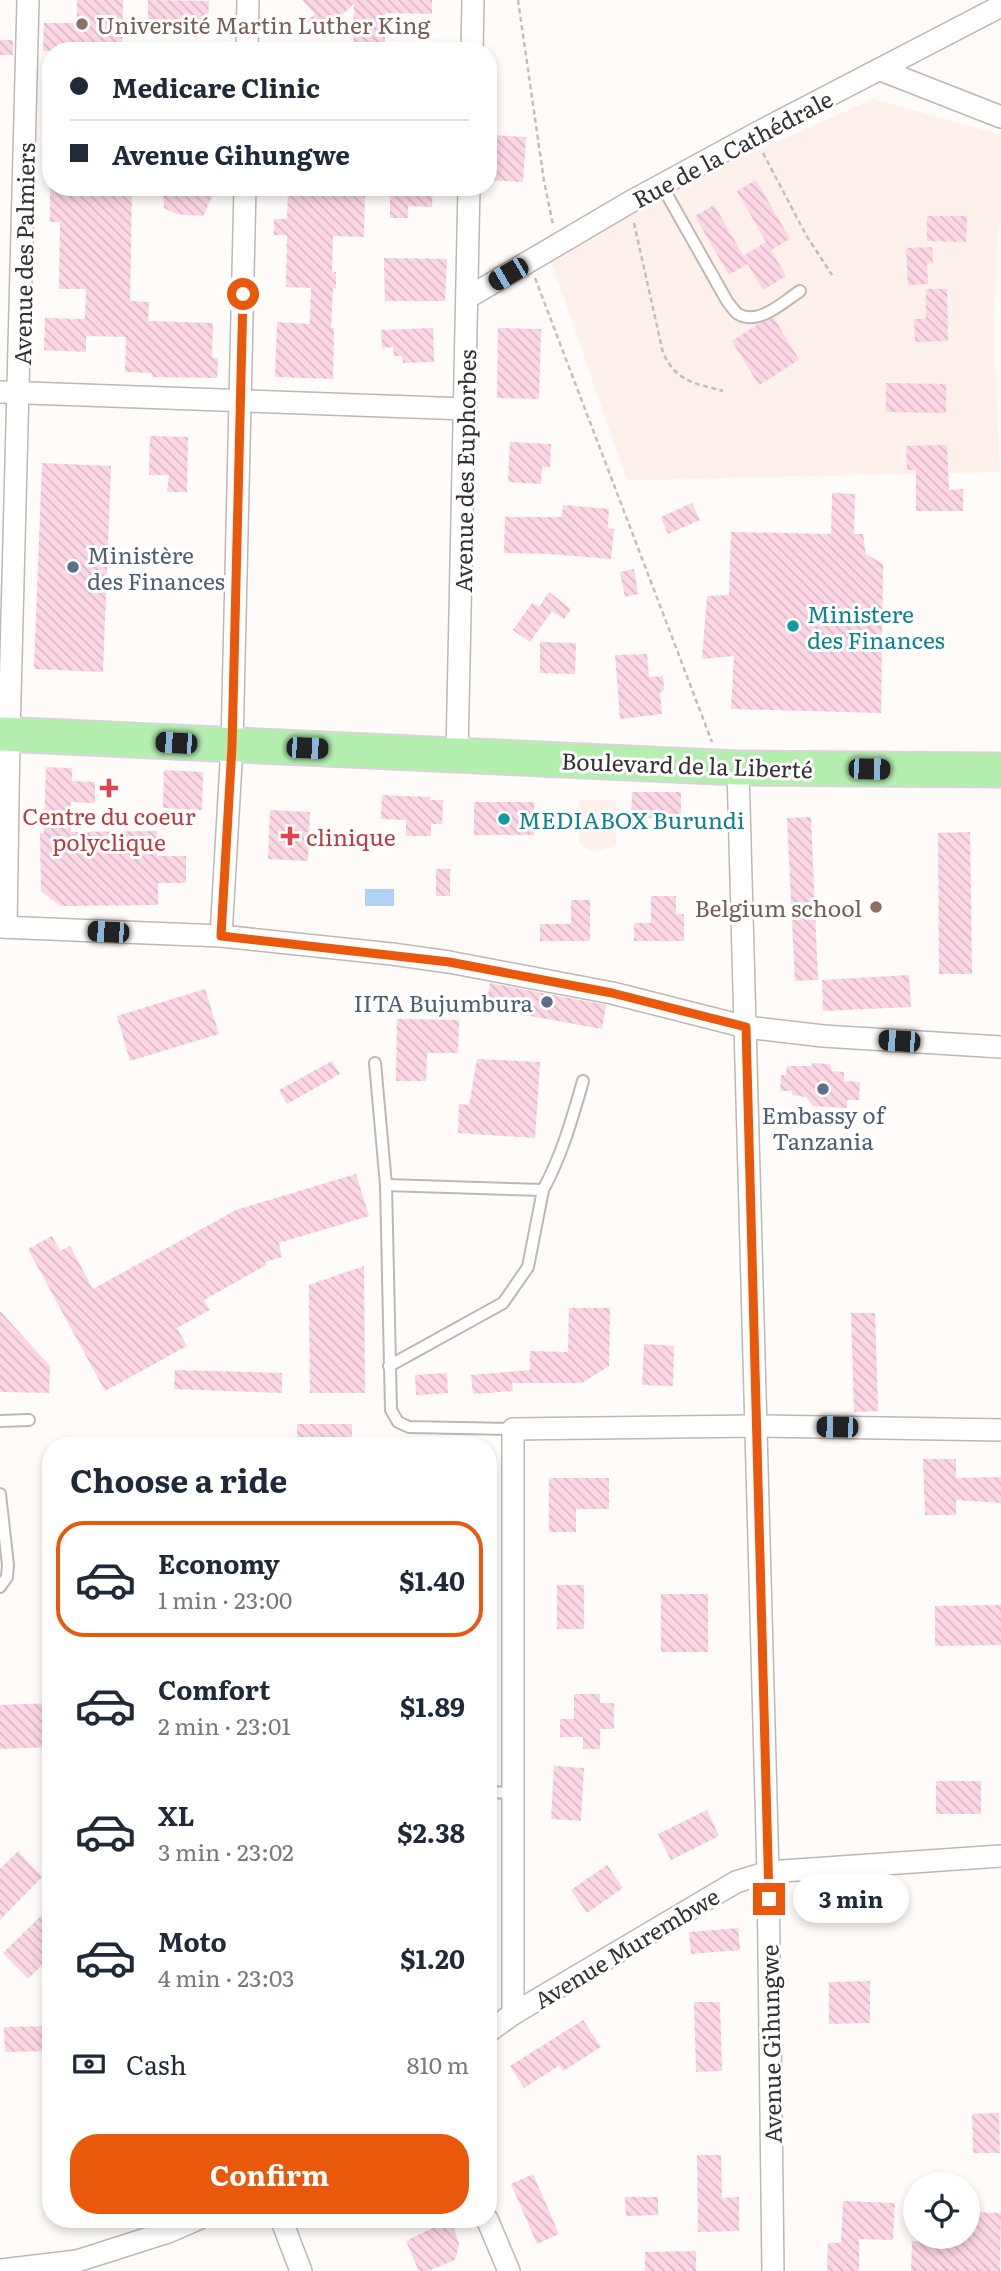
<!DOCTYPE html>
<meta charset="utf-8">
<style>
:root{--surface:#fff;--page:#f2f2f3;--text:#1f2937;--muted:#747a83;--line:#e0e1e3;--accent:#ea580c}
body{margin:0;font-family:Literata,serif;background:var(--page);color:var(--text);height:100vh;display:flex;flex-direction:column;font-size:26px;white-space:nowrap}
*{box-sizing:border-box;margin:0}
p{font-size:23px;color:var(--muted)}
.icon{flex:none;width:38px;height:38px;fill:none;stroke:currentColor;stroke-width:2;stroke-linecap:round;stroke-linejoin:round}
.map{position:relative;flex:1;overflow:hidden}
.drawer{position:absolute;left:42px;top:1437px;width:455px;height:791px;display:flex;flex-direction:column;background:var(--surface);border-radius:28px;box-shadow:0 4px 10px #0003}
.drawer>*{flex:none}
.banner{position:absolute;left:42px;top:42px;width:455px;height:154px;border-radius:28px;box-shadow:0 4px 10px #0003;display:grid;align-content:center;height:154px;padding:0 28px;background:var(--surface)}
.controls{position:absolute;left:903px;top:2172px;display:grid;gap:14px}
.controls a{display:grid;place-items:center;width:77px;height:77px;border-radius:50%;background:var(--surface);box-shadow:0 4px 10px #0003;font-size:35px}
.end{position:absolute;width:32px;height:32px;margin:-16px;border:9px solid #ea580c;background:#fff;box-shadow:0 0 0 4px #fff}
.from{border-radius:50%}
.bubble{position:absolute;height:49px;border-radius:24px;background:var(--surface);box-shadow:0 4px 10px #0003;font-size:23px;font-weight:700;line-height:49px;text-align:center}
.car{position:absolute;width:21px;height:42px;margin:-21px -10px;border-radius:9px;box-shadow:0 0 5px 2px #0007;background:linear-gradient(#222 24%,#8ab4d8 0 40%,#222 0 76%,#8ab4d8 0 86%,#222 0)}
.banner b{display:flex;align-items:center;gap:24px;height:66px;font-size:26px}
.banner b+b{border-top:2px solid var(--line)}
.banner i{width:18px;height:18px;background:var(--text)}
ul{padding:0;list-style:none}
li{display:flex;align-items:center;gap:21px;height:116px;margin:0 14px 10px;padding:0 14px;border:4px solid transparent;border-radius:28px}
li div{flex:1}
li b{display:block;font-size:26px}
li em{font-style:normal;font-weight:700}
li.on{border-color:var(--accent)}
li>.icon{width:63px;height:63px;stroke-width:1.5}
h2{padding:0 28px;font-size:32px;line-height:84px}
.pay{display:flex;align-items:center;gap:18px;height:77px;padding:0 28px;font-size:26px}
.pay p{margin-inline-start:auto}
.cta{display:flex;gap:14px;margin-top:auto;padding:14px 28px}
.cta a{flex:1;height:80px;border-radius:28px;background:var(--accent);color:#fff;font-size:28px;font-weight:700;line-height:80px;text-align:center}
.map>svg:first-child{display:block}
</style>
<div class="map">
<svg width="1001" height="2271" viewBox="0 0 1001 2271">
<defs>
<pattern id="building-back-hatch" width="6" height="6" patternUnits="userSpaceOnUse" patternTransform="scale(1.75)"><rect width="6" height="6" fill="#fcd6e4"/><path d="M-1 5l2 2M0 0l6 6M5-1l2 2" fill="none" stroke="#d9b8c4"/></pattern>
</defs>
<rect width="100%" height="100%" fill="#fffbf9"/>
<g fill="#fef0eb">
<polygon points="873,99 1001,135 1001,219 997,238 994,339 1000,472 627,480 550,258 621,215 709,172"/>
<polygon points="579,800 616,800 616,846 594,852 579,844"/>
</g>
<rect fill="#b2d2f4" x="365" y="889" width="29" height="17"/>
<g fill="url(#building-back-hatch)">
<polygon points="77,0 123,0 122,51 43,51 44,23 77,23"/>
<polygon points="148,0 209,1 208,27 148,25"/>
<polygon points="302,0 432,0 432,14 385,13 385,51 353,51 354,4 320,35 307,21 315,14"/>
<rect x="0" y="40" width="13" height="15"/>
<polygon points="490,135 526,137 523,182 488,180"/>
<polygon points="756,180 790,239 771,250 786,276 763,290 743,256 766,242 737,191"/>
<polygon points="50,187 132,187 130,301 149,302 148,321 213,323 212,358 218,358 217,378 152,377 152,373 125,372 126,337 86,336 86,352 44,350 45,318 85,319 86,289 59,289 60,222 50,222"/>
<polygon points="172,187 205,187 212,197 203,216 176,214 164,208 163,193 169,192"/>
<polygon points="288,187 365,187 364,237 333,236 332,272 336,272 336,289 333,288 331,328 334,328 333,379 275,377 277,322 310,324 311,288 286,287 287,235 274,235 274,219 287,219"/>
<polygon points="390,187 433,187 432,207 408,206 408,218 390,218"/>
<polygon points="714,205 748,264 729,275 695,216"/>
<polygon points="927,216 967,216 966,242 927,241"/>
<polygon points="932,247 933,263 927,264 928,284 908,285 906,248"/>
<polygon points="384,258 447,259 445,301 385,301"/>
<polygon points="926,289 947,289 948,341 915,342 914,319 926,319"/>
<polygon points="774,318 799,360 759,385 732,341 758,324"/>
<polygon points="433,328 434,362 403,363 402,356 394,356 393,347 382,348 381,330"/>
<polygon points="498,328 541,329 539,399 497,398"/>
<polygon points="886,383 946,384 946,413 886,412"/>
<polygon points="150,436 188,437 187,492 167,492 169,475 149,475"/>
<polygon points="510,442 551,444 550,467 542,467 541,484 508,482"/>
<polygon points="947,445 949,490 963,489 963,511 916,511 916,470 907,470 906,446"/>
<polygon points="42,463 111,466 103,672 34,669"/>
<polygon points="832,493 855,494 854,534 863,534 866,554 883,564 881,713 731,709 734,656 702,659 707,596 729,595 731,532 831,534"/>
<polygon points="692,503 700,520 668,534 661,517"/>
<polygon points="563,505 609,509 608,528 614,529 611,559 550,554 504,553 505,517 562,517"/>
<polygon points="634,569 638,594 625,597 620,572"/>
<polygon points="549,592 571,609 564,619 552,611 530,642 513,630 532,603 539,607"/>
<polygon points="540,642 576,643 575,674 540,673"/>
<polygon points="647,654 649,677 663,676 664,691 660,692 662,714 620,719 615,655"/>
<polygon points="46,767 72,768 72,781 95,782 95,803 71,802 71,832 157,831 157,856 186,856 186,883 158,883 158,905 60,906 41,891 40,833 44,833"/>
<polygon points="164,770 203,772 202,810 163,808"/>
<polygon points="632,792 681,792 681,819 631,817"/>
<polygon points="382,795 430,797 429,800 443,800 442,824 431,824 431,836 406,836 406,820 381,819"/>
<rect x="474" y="802" width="60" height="33"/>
<polygon points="270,810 310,812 308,861 268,859"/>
<polygon points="811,817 818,980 795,981 787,818"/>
<polygon points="970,832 972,974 939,974 938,833"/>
<rect x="436" y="869" width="14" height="27"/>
<polygon points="651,896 676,896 676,914 684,914 684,941 634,941 634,923 651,923"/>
<polygon points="571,900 590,900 590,941 540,941 540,924 571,924"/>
<polygon points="909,975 911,1007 823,1011 822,980"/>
<polygon points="490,983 606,1005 602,1029 486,1008"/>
<polygon points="205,989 219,1034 130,1061 117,1016"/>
<polygon points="397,1019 459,1020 458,1053 427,1053 426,1081 396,1081"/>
<polygon points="477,1059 540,1062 535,1138 458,1133 459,1104 469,1105"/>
<polygon points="332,1061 340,1074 287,1104 279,1090"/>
<polygon points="812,1063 830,1064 832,1071 844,1072 844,1081 860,1082 859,1100 847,1100 847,1108 813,1106 806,1097 792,1095 792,1091 780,1091 781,1075 786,1075 787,1066 812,1066"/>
<polygon points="356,1174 369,1216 279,1243 282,1257 265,1262 266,1265 204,1300 210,1310 177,1328 187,1346 105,1391 28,1249 52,1236 60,1251 70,1246 93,1289 236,1210"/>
<polygon points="364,1266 365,1393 310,1393 309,1285"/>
<polygon points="569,1308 610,1308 609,1366 582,1383 512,1383 513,1391 473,1394 471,1375 530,1370 530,1351 568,1352"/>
<polygon points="0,1311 50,1366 49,1393 0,1392"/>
<polygon points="851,1313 875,1313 878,1411 854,1412"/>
<polygon points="644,1344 674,1346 673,1386 642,1385"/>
<polygon points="175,1370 282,1373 282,1393 174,1389"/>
<polygon points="447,1373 448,1393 416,1395 415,1375"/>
<rect x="297" y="1424" width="55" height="22"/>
<polygon points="923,1459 956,1459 956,1478 1001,1477 1001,1503 956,1500 956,1515 925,1515"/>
<polygon points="549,1478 609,1478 609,1509 576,1509 576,1532 549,1532"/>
<rect x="557" y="1585" width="27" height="44"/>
<rect x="661" y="1594" width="47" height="58"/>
<polygon points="1001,1605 1001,1645 935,1646 935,1606"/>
<polygon points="574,1694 600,1694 600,1703 614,1703 614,1729 600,1729 600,1749 583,1749 583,1737 560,1737 560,1719 574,1719"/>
<polygon points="51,1703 51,1747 0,1749 0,1705"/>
<polygon points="554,1766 584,1768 581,1821 551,1819"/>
<rect x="936" y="1781" width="45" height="33"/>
<polygon points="707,1810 719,1836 671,1860 658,1834"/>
<polygon points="18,1851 42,1877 0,1920 0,1869"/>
<polygon points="607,1865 623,1888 587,1913 571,1890"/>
<polygon points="51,1906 51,1956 28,1979 3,1953"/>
<polygon points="738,1928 740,1950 691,1954 689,1932"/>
<polygon points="870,1981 870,2023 829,2024 829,1982"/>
<polygon points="694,2002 720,2002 722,2071 696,2072"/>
<polygon points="583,2020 601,2047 563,2071 560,2065 524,2088 510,2066"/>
<polygon points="51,2026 51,2051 5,2052 4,2027"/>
<polygon points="999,2113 1000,2153 973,2153 972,2114"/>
<polygon points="697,2155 721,2155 722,2198 739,2197 739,2231 698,2232"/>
<polygon points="533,2174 559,2234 537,2244 511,2184"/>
<polygon points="625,2197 658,2197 658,2215 626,2216"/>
<polygon points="843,2201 895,2203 893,2240 859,2239 859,2271 827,2271 828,2243 841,2243"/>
<polygon points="968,2212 1001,2213 1000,2271 911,2271 912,2241 961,2243 961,2236 968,2236"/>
<polygon points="451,2219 459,2244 455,2260 428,2271 419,2271 406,2241"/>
<polygon points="696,2251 696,2271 645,2271 645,2252"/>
</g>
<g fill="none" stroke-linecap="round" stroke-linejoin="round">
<defs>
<g id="service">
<path d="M662 186 727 301C730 305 734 311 738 314 759 326 783 302 800 291"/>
<polyline points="375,1063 386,1185 391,1410 398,1422 409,1427 513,1429"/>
<polyline points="386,1185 543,1190 528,1267 503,1303 389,1366"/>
<path d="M543 1190C562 1155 572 1119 583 1081"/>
<polyline points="0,1421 29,1420"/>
<polyline points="0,1494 8,1565 7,1577 0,1587"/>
<polyline points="488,1792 512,1793"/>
</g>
<g id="minor">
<polyline points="247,51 248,0"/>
<polyline points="472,51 473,0"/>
<polyline points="881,70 1001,117"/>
<polyline points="467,298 630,202 757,133 1001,6"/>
<polyline points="0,392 466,409"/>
<polyline points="457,754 469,187"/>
<polyline points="738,768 768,1872 773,2271"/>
<polyline points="0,927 221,936 392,954 449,962 612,993 746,1027 823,1036 1001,1047"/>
<polyline points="6,927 9,734 28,0"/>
<polyline points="221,936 232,746 245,187"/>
<polyline points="513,2014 513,1429 755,1426 1001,1430"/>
<polyline points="488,2032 513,2014 736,1882 768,1872 1001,1856"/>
<polyline points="281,2219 301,2271"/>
<polyline points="487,2219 509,2271"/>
<polyline points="0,2270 77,2261 168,2232 198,2219"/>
</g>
<polyline id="trunk" points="0,734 738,768 1001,770"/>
</defs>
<use href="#service" stroke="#c0b7b3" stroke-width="14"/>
<use href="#minor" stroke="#c0b7b3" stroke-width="24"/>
<use href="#trunk" stroke="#d7d6d6" stroke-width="37"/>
<g stroke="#c2bebc" stroke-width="2.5" stroke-dasharray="5 3.5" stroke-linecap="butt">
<polyline points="518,0 544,181 553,225"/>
<polyline points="763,153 806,235 832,275"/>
<path d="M634 223 663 353C677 382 694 383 723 391"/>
<polyline points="535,278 712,742"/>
</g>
<use href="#service" stroke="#fff" stroke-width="10"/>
<use href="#minor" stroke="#fff" stroke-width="21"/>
<use href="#trunk" stroke="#b4efb0" stroke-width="33"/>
</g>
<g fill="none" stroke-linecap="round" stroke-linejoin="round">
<polyline stroke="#ea580c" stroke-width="9" points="243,294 232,746 221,936 449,962 612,993 746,1027 769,1899"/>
</g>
<g fill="#8d6e63" stroke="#fff" stroke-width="2.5">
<circle cx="82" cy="24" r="7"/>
<circle cx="876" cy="907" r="7"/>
</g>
<g fill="#5c6f8a" stroke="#fff" stroke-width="2.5">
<circle cx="73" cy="567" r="7"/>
<circle cx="547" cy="1002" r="7"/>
<circle cx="823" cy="1089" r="7"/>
</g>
<g fill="#0f9aa8" stroke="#fff" stroke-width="2.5">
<circle cx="793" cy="626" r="7"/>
<circle cx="504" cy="819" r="7"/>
</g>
<g fill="#e0444e" stroke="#fff" stroke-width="2.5">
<path d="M105.5 777.5h7v7h7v7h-7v7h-7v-7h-7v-7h7z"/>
<path d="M286.5 825.5h7v7h7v7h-7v7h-7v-7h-7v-7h7z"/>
</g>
<g text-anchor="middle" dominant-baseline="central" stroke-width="6" stroke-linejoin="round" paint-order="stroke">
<g font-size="23" fill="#785e54" stroke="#fff" text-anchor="start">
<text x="96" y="24">Université Martin Luther King</text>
<text x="862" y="907" text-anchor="end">Belgium school</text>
</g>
<g font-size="23" fill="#353130" stroke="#fff">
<text transform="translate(732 148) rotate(-28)">Rue de la Cathédrale</text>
<text transform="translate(23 254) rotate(-89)">Avenue des Palmiers</text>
<text transform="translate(464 471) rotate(-89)">Avenue des Euphorbes</text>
<text transform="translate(687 764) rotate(2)">Boulevard de la Liberté</text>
<text transform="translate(626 1947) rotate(-31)">Avenue Murembwe</text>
<text transform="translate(770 2044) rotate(-91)">Avenue Gihungwe</text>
</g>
<g font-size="23" fill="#4e5e75" stroke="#fff" text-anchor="start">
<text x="87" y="554">Ministère<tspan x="87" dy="26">des Finances</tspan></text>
<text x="533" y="1002" text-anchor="end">IITA Bujumbura</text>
<text x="823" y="1114" text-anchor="middle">Embassy of<tspan x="823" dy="26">Tanzania</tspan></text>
</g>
<g font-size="23" fill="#0d838f" stroke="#fff" text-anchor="start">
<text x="807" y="613">Ministere<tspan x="807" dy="26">des Finances</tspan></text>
<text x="518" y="819">MEDIABOX Burundi</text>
</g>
<g font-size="23" fill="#be3a42" stroke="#fff">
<text x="109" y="815">Centre du coeur<tspan x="109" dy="26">polyclique</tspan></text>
<text x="306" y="836" text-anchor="start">clinique</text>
</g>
</g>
</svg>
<div class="controls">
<a><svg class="icon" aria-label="locate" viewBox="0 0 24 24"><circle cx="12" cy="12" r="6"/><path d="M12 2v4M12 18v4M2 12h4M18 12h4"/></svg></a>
</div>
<i class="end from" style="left:243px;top:294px"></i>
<i class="end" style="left:769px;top:1899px"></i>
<div class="bubble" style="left:793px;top:1874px;width:116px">3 min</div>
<i class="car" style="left:508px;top:274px;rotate:240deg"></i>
<i class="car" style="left:176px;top:743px;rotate:273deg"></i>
<i class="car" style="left:307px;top:748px;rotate:92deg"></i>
<i class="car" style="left:869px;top:769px;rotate:91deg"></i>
<i class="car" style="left:108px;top:932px;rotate:273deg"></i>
<i class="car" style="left:899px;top:1041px;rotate:274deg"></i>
<i class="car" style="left:837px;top:1427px;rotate:271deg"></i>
<div class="banner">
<b><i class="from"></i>Medicare Clinic</b>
<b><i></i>Avenue Gihungwe</b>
</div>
<section class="drawer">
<h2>Choose a ride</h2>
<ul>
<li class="on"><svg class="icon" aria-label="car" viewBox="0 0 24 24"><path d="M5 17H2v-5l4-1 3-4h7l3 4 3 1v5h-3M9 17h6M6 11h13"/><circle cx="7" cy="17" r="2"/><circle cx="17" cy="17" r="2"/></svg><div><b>Economy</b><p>1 min · 23:00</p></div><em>$1.40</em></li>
<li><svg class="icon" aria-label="car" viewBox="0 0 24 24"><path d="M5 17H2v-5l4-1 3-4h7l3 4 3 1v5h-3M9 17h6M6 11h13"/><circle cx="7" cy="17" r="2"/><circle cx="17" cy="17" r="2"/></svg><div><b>Comfort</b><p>2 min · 23:01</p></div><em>$1.89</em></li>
<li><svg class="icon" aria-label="car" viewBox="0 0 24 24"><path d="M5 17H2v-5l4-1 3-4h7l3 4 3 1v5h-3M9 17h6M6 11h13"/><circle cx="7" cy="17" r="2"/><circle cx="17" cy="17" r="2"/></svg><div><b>XL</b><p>3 min · 23:02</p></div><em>$2.38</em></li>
<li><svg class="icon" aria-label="car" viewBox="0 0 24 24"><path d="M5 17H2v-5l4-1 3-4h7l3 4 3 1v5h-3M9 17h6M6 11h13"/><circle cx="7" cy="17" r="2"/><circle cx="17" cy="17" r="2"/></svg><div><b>Moto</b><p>4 min · 23:03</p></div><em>$1.20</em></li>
</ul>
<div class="pay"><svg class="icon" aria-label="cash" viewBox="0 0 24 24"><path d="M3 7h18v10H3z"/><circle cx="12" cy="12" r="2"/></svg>Cash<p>810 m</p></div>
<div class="cta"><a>Confirm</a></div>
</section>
</div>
